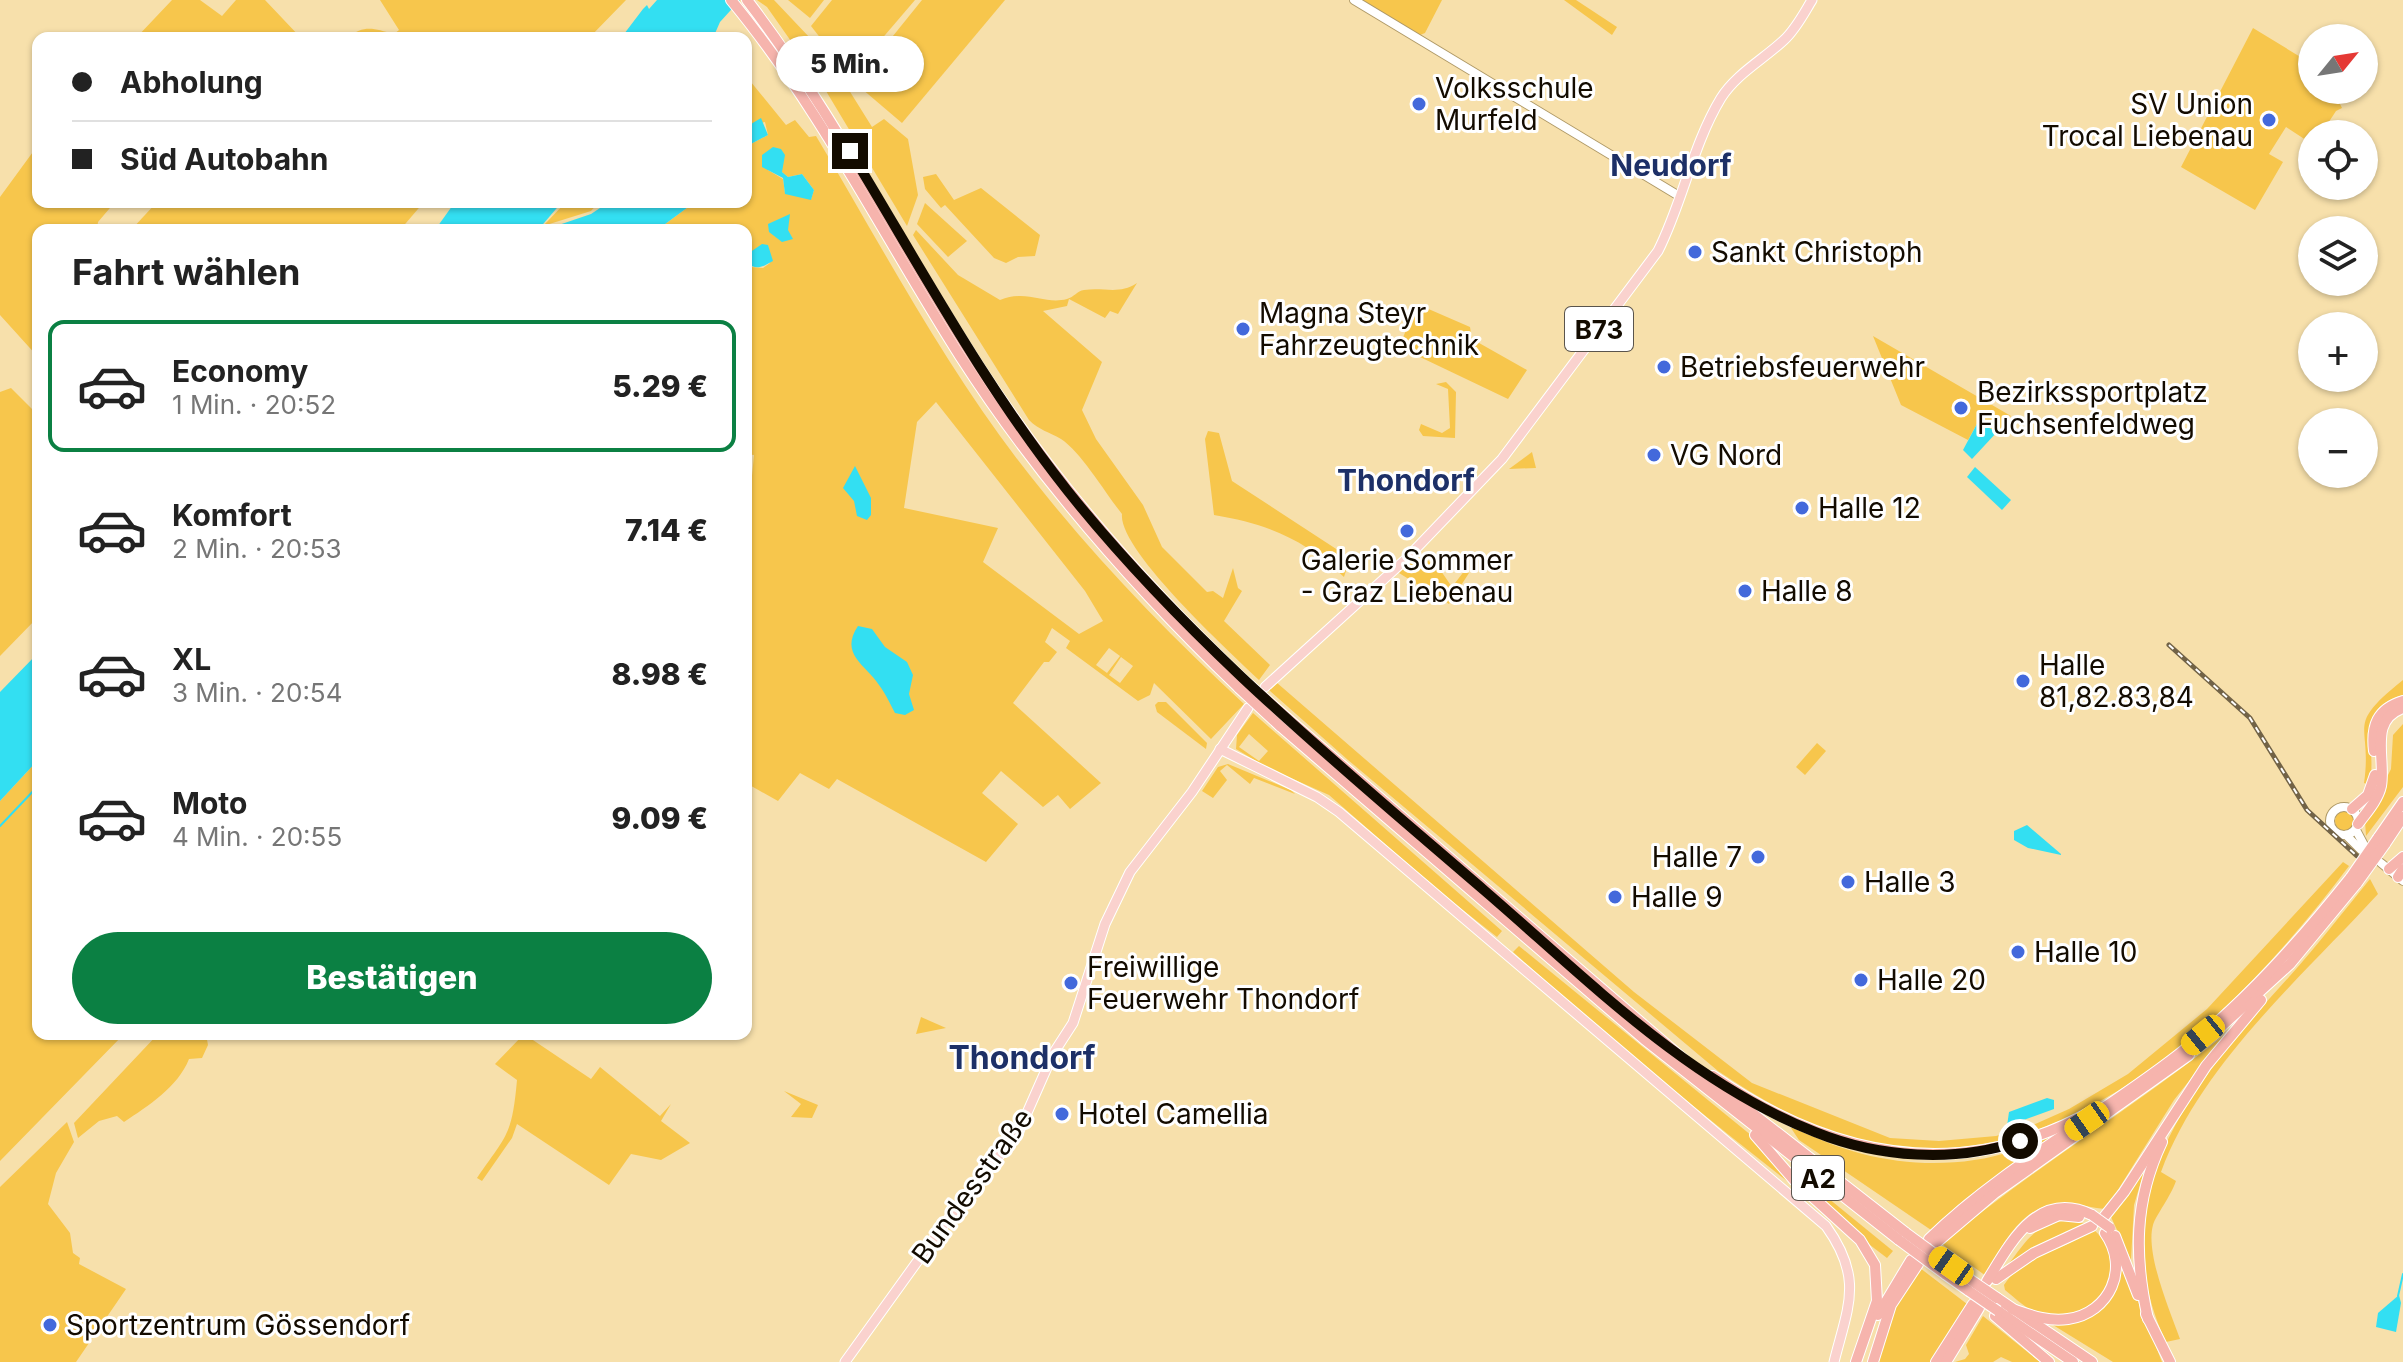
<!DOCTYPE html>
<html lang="de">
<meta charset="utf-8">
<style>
:root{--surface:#fff;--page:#f2f2f2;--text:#222;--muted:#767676;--line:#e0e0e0;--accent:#0b8043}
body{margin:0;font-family:Inter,sans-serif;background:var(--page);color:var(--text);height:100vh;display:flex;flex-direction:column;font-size:30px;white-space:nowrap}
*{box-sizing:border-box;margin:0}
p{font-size:26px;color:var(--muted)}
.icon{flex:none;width:44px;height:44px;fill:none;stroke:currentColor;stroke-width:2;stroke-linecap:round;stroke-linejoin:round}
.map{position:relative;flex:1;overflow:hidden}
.panel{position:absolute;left:32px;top:224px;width:720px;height:816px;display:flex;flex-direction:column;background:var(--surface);border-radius:16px;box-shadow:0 2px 6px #0004}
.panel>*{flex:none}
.guide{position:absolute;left:32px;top:32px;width:720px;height:176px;border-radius:16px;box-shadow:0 2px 6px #0004;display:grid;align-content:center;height:176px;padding:0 40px;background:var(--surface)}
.needle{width:52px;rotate:60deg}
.tools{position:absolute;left:2298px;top:24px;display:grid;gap:16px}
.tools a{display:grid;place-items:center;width:80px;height:80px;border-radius:50%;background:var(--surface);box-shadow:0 2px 6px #0004;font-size:40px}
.end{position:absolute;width:36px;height:36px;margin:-18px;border:10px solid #130b00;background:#fff;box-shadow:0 0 0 4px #fff}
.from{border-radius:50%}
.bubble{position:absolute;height:56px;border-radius:28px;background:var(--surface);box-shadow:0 2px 6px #0004;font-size:26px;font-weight:800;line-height:56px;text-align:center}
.car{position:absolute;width:24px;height:48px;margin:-24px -12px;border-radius:10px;box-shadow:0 0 6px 2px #0007;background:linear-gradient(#f5c518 24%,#345 0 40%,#f5c518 0 76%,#345 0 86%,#f5c518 0)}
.guide b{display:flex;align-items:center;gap:28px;height:76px;font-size:30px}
.guide b+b{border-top:2px solid var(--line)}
.guide i{width:20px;height:20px;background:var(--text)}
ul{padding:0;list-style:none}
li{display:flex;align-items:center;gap:24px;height:132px;margin:0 16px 12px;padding:0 24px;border:4px solid transparent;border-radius:16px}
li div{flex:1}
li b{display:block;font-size:30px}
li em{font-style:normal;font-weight:800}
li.selected{border-color:var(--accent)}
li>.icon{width:72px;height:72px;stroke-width:1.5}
h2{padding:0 40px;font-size:36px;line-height:96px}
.primary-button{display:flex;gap:16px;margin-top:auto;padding:16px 40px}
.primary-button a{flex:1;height:92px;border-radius:48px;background:var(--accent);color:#fff;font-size:32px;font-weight:800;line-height:92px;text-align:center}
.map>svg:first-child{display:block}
</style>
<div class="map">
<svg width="2403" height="1362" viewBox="0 0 2403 1362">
<rect width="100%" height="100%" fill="#f7e0ab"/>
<g fill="#f7c64c" fill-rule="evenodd">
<polygon points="172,0 200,0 222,16 236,0 265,0 301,38 136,38"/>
<path d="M380 0H626L589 38H347C365 24 374 29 394 34L399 30Z"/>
<polygon points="757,0 774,0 829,58 872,127 884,119 908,139 918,195 907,226 826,91 767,7"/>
<polygon points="788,0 824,0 810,18"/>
<polygon points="832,0 915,0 850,76 811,26"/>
<polygon points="922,0 1005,0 902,123 855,83"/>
<polygon points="1362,0 1442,0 1425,33 1420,35"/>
<polygon points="1564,0 1576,0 1617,27 1612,35"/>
<polygon points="2253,28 2312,64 2312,90 2344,90 2339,102 2342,108 2336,111 2321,134 2312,134 2312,144 2286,127 2269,154 2283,162 2255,210 2181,167"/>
<path d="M746 76 786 125 795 120 809 137 816 136C888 257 954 384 1044 493 1105 569 1173 638 1244 704L1211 739 1154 683 1150 695 1138 701 1066 648 1070 641 1052 628 1045 642 1057 652 1049 662H1044L1013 703 1101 783 1070 809 1058 795 1043 807 1001 771 982 793 1018 824 986 862 837 779 829 789 800 773 778 801 746 783V495L750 496 754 455 746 454V260L751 267 763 268 770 263 768 245 746 257V230H657L695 202H746V164L751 163 746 155V142L749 145 768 135 765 122 746 127ZM781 163 782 172 788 177 802 174 814 190 811 199 785 193 783 179 768 170ZM936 402 1085 591 1103 621 1079 634 983 562 998 528 904 508 917 422ZM1109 648 1120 656 1107 673 1096 665ZM1121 657 1133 666 1120 683 1109 675Z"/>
<polygon points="38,145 38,202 115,202 98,222 97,230 38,230 38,357 0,315 0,197"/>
<polygon points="936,174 954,200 981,188 1040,235 1035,256 1018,257 1006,263 994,258 945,205 941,208 925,189 923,177"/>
<polygon points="157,202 424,202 400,230 131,230"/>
<polygon points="566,202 599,202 591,211 543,226"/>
<polygon points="925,203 967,241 948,257 917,224"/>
<path d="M916 230 958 275 1000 300C1028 289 1044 305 1067 299 1074 297 1077 291 1084 290 1105 287 1119 295 1137 283L1118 314 1110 311 1105 318 1069 299 1067 306 1043 311 1102 362 1082 410 1096 439 1143 505 1162 547 1207 592 1213 591 1223 598 1233 568 1238 588 1242 591 1224 621 1270 665 1259 680C1231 653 1118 550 1122 514 1106 494 1081 452 1061 439 1049 432 1039 430 1029 420L913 235Z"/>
<polygon points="1417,304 1470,327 1472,339 1527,370 1508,399 1399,347"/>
<polygon points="1873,336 2011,416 1997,432 1978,422 1968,440 1901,405"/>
<polygon points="1446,382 1456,392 1455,438 1423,436 1419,430 1421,424 1442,433 1450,428 1448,389 1436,384"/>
<polygon points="11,388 38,415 38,617 0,656 0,392"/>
<path d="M1208 431 1219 433 1232 481 1350 558 1344 577C1304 539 1268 524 1214 515L1205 439Z"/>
<polygon points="1532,452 1536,468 1509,469"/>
<polygon points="1420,554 1441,571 1452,587 1465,570 1469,573 1449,604 1399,573"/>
<path d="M2403 680V695C2352 709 2379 750 2369 785L2364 783C2373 722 2343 728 2403 680Z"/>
<path d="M1276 682 1634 992 1752 1083 1890 1138 1939 1141 1996 1136 2033 1125 2069 1109 2128 1074 2207 1009 2343 862 2349 866C2239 1012 2067 1187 1865 1141 1811 1129 1764 1102 1718 1071L1348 760 1269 690Z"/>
<polygon points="1158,702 1166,702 1207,743 1206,749 1157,712 1155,705"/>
<path d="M1253 713 1502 931 1497 937 1440 892 1329 795 1266 767 1236 749 1237 735ZM1249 734 1268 751 1259 761 1239 747Z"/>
<polygon points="2403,724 2403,787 2366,836 2365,821 2391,769 2393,735"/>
<polygon points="1817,743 1826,751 1805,775 1796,767"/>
<polygon points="38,760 38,1034 124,1034 0,1161 0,801"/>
<polygon points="1228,764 1291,790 1295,794 1254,778 1250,784 1227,765 1220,771 1227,780 1213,798 1202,791 1218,767"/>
<circle cx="2345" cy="821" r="10"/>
<path d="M2370 879 2378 894C2301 978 2201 1064 2161 1172L2176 1181C2171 1196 2156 1215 2153 1225 2145 1253 2170 1311 2180 1339L2166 1342C2097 1195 2195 1081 2289 977 2317 946 2343 912 2370 879Z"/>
<path d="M1519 946 1893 1251 1887 1258C1759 1161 1633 1060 1513 952Z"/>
<polygon points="921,1017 946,1028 916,1034"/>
<path d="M2227 1033 2174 1100 2106 1209C2091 1208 2078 1203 2063 1203 2022 1204 2002 1244 1986 1276L1942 1244C2033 1168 2135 1107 2227 1033Z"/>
<path d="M158 1034H206L208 1045 202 1058 189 1059C178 1087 148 1106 124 1122L117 1116 99 1121 78 1138 74 1123Z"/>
<path d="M524 1034 591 1079 600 1067 660 1116 671 1104 661 1121 690 1143 661 1160 631 1154 609 1185 517 1124 512 1138 482 1181 477 1178C507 1134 512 1136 517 1080L495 1064Z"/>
<polygon points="784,1091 818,1105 812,1118 791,1117 801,1104"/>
<polygon points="67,1122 74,1142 56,1173 48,1204 70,1233 73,1253 80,1258 79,1264 126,1289 76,1362 0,1362 0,1187"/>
<path d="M1795 1127C1859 1163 1942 1174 2013 1151 2029 1146 2044 1138 2059 1132L1965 1199 1931 1230 1799 1140 1791 1128Z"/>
<polygon points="2145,1168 2134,1205 2131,1260 2111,1217"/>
<path d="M2070 1220 2086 1224 2033 1248 2007 1266C2028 1239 2034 1224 2070 1220Z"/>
<path d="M2093 1229C2140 1269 2088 1333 2035 1312 2024 1307 2014 1297 2005 1290L2004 1285C2025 1252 2065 1252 2093 1229Z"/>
<polygon points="2120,1256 2162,1362 2113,1362 2053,1325 2074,1321 2117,1285"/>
<polygon points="1920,1268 1967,1304 1933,1362 1879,1362 1891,1314"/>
<polygon points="1983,1316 2040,1362 2012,1362 2001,1357 1993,1362 1955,1362 1965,1359 1969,1354 1966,1345"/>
</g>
<g fill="#33dff2">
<polygon points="657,0 740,0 720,22 713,38 621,38 643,9 647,5 649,9"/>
<polygon points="761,118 768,135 749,145 746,127"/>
<polygon points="773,147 781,149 785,155 782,172 788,177 802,174 814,190 811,200 785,194 783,178 762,167 762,155"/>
<polygon points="455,202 562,202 538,230 435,230"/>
<polygon points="609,202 695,202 657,230 544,230 591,214"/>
<polygon points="790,214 788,230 793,239 782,242 769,232 768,224"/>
<path d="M762 244 768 245 773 261C764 266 757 271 747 263L746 255Z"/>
<polygon points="1978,422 1997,432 1972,459 1963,450"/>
<polygon points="855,466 871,498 871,515 867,520 857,516 854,501 843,488"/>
<polygon points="1975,467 2011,500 2002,510 1967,477"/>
<path d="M858 626 872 629 885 647 907 662 913 675 909 694 914 710 905 715 895 713C890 704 886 694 879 685 866 665 839 654 858 626Z"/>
<polygon points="38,653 38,760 0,801 0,692"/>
<polygon points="2027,825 2061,854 2061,855 2028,848 2014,840 2014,831"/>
<polygon points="2047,1098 2054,1100 2054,1109 2007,1126 2009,1112"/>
<polygon points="2399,1295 2401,1303 2396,1332 2376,1327 2378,1313"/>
</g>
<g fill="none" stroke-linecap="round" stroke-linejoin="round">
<g stroke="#33dff2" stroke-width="2">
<polyline points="0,826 38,786"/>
<polyline points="2398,1296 2403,1274"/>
</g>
<defs>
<g id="secondary">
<polyline points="1354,0 1679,196"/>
<circle cx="2344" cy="821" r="14"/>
<polyline points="2356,830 2364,845"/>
<polyline points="2346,835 2361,850"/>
<polyline points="2381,863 2403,881"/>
</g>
<g id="primary">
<path d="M1265 687 1406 559 1502 459 1658 251C1683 202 1692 146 1721 98 1736 74 1764 59 1784 40 1796 29 1804 13 1812 0"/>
<path d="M1220 749 1317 797 1339 812 1826 1226C1864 1279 1848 1306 1834 1362"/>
<polyline points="845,1362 945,1223 1019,1131 1053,1054 1073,1023 1105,924 1130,872 1192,792 1248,708"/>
</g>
<g id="highway">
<path d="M731 0C821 109 884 237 960 356 1039 479 1134 587 1239 688"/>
<path d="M747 0C836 116 900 246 980 368 1055 483 1145 587 1245 681"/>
<polyline points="1287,718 1688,1063 1906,1233"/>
<polyline points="1280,726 1644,1039 1899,1240"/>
<path d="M2374 751C2371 726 2377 709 2403 701"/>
<polyline points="2352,809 2368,795 2375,775"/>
<path d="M2358 824C2366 813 2378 800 2381 786 2386 758 2368 720 2403 708"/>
<polyline points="2378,838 2403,802"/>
<polyline points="2385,844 2403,817"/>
<polyline points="2389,869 2403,857"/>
<polyline points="2398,877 2403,869"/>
<polyline points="2213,1034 2290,964 2357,883"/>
<path d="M1713 1076C1832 1158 1961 1184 2092 1111"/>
<polyline points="1755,1135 1794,1180 1860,1240 1875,1265 1877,1301 1856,1362"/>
<polyline points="2104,1217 2124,1192 2206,1066 2261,1000"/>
<polyline points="2030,1228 2059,1215 2079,1217"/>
<polyline points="2115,1236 2138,1295"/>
<path d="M1929 1239C2003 1167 2097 1118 2178 1055 2244 1004 2299 942 2351 877"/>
<polyline points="1936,1243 1995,1193 2189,1055"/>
<polyline points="1951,1266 1975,1283"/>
<polyline points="1945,1274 1969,1291"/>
<polyline points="1996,1279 2034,1253 2092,1226"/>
<path d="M1987 1281C2011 1242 2038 1189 2092 1215"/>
<polyline points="1997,1298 2092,1362"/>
<path d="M2012 1309C2030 1315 2048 1322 2068 1319 2110 1313 2130 1268 2105 1233"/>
<polyline points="1998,1311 2073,1362"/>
<polyline points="2146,1314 2170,1362"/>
<polyline points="1878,1315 1911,1260"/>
<polyline points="1995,1316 2049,1362"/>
<path d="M2148 1319C2134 1256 2134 1201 2162 1142"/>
<polyline points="1873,1362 1891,1305 1918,1264"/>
<polyline points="1936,1362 1973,1304"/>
<polyline points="1946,1362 1979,1308"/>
</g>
</defs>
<use href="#secondary" stroke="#af9966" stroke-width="10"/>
<use href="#primary" stroke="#fff" stroke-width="11"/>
<use href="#highway" stroke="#fff" stroke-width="12"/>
<use href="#secondary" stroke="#fff" stroke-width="8"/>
<use href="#primary" stroke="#fad2ce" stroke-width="9"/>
<use href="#highway" stroke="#f6b4ad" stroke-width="10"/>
<defs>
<polyline id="rail" points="2169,645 2250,718 2307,810 2357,856"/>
</defs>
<use href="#rail" stroke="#726347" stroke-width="5"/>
<use href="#rail" stroke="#fff" stroke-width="2" stroke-dasharray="6" stroke-linecap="butt"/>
<defs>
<g id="highway-bridge">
<polyline points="1245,681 1287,718"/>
<polyline points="1239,688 1280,726"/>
<polyline points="2351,877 2378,838"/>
<polyline points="2357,883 2385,844"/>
<polyline points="2092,1215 2110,1228"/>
<polyline points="1906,1233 1951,1266"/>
<polyline points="1899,1240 1945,1274"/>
<polyline points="1975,1283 1997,1298"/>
<polyline points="1969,1291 1998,1311"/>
</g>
</defs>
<use href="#highway-bridge" stroke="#fff" stroke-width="12" stroke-linecap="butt"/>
<use href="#highway-bridge" stroke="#f6b4ad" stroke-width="10"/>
</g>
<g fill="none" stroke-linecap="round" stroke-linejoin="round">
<path stroke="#130b00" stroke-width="10" d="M850 151C920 266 983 384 1067 490 1188 642 1339 765 1485 891 1587 979 1688 1082 1815 1132 1879 1158 1955 1163 2020 1141"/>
</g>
<g fill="#4369db" stroke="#fff" stroke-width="3">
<circle cx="1419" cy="104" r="8"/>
<circle cx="2269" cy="120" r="8"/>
<circle cx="1695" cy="252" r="8"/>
<circle cx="1243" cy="329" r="8"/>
<circle cx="1664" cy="367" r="8"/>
<circle cx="1961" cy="408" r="8"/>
<circle cx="1654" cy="455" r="8"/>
<circle cx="1802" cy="508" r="8"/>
<circle cx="1407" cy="531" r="8"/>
<circle cx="1745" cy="591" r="8"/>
<circle cx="2023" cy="681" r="8"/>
<circle cx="1758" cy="857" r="8"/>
<circle cx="1848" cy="882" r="8"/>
<circle cx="1615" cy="897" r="8"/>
<circle cx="2018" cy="952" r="8"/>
<circle cx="1861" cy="980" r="8"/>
<circle cx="1071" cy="983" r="8"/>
<circle cx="1062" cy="1114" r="8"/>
<circle cx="50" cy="1325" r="8"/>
</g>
<g text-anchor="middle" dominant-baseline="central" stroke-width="6" stroke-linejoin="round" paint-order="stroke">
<g fill="#fff" stroke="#5a544c" stroke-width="2">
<rect x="1565" y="307" width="68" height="44" rx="6"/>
<rect x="1792" y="1156" width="52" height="44" rx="6"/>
</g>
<g font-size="26" font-weight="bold" fill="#130b00">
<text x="1599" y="329">B73</text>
<text x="1818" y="1178">A2</text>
</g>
<g font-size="28" fill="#130b00" stroke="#fff" text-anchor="start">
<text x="1435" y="88">Volksschule<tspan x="1435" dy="32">Murfeld</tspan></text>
<text x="2253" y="104" text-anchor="end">SV Union<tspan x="2253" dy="32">Trocal Liebenau</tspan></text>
<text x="1711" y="252">Sankt Christoph</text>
<text x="1259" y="313">Magna Steyr<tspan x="1259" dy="32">Fahrzeugtechnik</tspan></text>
<text x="1680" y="367">Betriebsfeuerwehr</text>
<text x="1977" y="392">Bezirkssportplatz<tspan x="1977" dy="32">Fuchsenfeldweg</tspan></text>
<text x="1670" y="455">VG Nord</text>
<text x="1818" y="508">Halle 12</text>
<text x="1407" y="560" text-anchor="middle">Galerie Sommer<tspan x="1407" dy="32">- Graz Liebenau</tspan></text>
<text x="1761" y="591">Halle 8</text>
<text x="2039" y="665">Halle<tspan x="2039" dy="32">81,82.83,84</tspan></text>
<text x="1742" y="857" text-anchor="end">Halle 7</text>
<text x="1864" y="882">Halle 3</text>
<text x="1631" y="897">Halle 9</text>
<text x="2034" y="952">Halle 10</text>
<text x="1087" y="967">Freiwillige<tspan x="1087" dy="32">Feuerwehr Thondorf</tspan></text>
<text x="1877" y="980">Halle 20</text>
<text x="1078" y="1114">Hotel Camellia</text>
<text x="66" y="1325">Sportzentrum Gössendorf</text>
</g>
<g font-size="28" fill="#130b00" stroke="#fff">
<text transform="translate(972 1186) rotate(-54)">Bundesstraße</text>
</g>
<g font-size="30" font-weight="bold" fill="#1d3067" stroke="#fff">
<text x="1671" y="165">Neudorf</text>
<text x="1406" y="480">Thondorf</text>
</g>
<g font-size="32" font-weight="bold" fill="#1d3067" stroke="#fff">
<text x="1022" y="1057">Thondorf</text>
</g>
</g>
</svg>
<div class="tools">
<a><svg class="needle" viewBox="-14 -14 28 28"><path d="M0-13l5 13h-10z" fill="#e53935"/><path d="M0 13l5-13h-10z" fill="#767676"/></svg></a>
<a><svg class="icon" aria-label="locate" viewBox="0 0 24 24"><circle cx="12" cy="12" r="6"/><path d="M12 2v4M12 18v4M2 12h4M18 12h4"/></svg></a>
<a><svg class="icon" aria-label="layers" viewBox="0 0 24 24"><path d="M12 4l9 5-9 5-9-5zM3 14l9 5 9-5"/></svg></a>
<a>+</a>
<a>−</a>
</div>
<i class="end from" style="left:2020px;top:1141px"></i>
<i class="end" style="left:850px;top:151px"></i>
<div class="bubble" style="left:776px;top:36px;width:148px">5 Min.</div>
<i class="car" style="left:2203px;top:1035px;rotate:231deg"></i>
<i class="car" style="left:2087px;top:1121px;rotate:235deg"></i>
<i class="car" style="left:1951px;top:1266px;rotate:305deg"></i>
<div class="guide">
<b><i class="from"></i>Abholung</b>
<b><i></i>Süd Autobahn</b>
</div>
<section class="panel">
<h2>Fahrt wählen</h2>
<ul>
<li class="selected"><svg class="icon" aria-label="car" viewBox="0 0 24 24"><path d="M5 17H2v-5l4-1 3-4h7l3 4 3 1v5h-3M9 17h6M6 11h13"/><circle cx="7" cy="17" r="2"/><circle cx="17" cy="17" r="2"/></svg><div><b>Economy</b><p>1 Min. · 20:52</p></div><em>5.29 €</em></li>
<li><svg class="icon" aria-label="car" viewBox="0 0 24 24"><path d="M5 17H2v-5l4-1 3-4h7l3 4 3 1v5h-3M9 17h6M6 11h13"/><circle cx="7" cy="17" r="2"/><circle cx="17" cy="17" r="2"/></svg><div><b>Komfort</b><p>2 Min. · 20:53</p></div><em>7.14 €</em></li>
<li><svg class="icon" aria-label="car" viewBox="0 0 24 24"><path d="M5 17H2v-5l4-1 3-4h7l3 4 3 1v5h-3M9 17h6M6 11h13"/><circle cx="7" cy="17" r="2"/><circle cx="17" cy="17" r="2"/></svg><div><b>XL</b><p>3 Min. · 20:54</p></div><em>8.98 €</em></li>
<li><svg class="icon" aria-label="car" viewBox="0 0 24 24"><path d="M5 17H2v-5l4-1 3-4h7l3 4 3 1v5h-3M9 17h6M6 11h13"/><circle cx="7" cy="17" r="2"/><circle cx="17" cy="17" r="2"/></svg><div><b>Moto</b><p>4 Min. · 20:55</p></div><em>9.09 €</em></li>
</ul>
<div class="primary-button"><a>Bestätigen</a></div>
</section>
</div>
